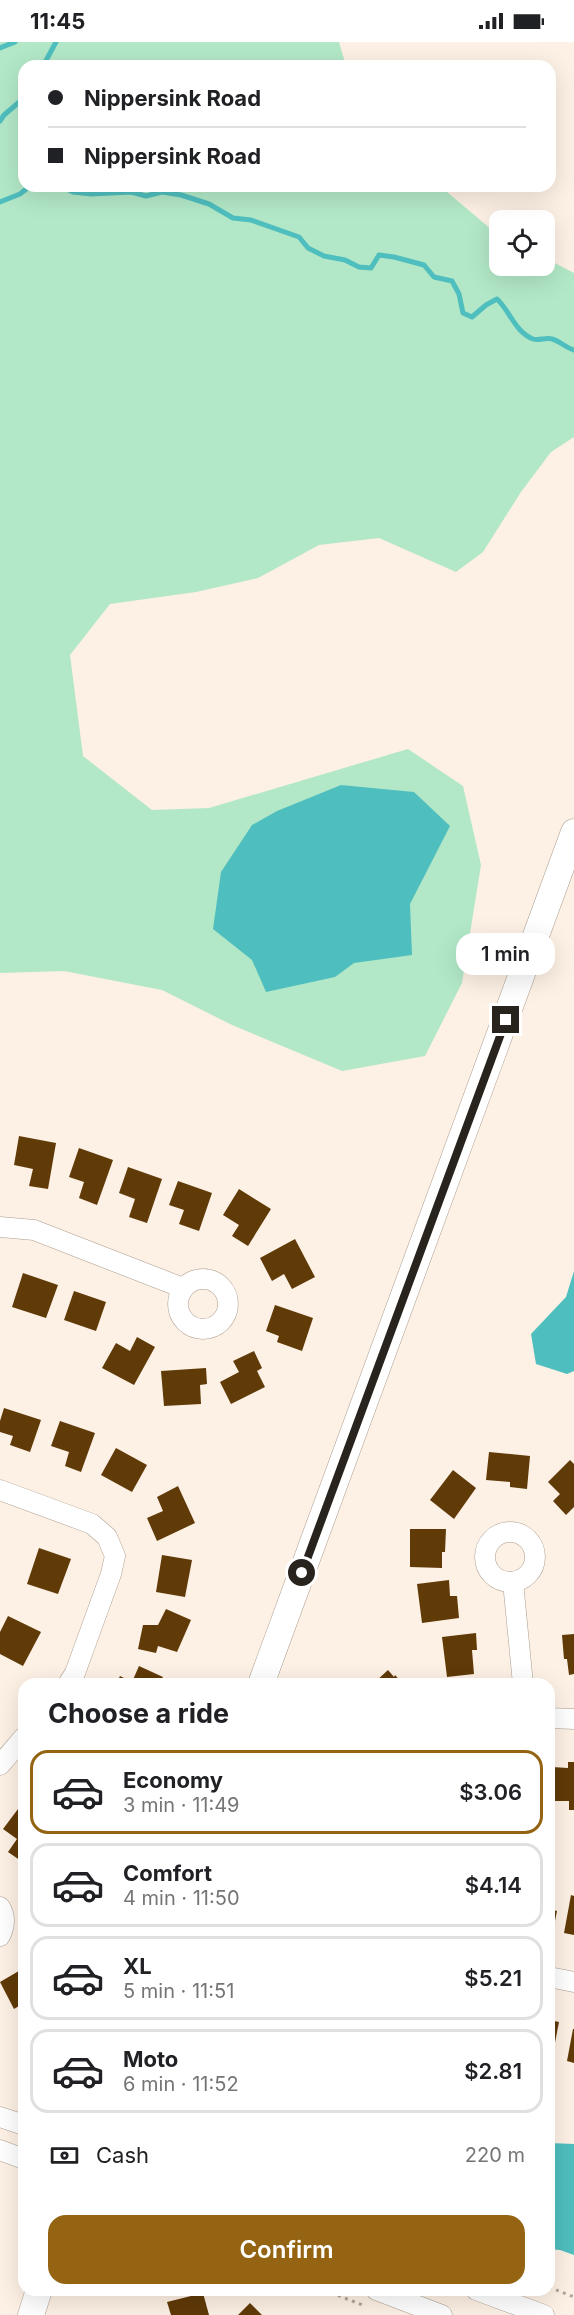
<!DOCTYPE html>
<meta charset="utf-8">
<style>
:root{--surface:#fff;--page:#f2f2f2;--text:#202124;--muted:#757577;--line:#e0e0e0;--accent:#946413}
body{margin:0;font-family:Inter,sans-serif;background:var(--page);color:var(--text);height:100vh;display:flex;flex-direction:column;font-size:22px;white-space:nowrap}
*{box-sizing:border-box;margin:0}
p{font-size:20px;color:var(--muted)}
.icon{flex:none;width:33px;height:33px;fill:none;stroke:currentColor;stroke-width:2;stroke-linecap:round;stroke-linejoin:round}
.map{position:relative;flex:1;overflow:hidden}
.sheet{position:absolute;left:18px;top:1636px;width:537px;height:618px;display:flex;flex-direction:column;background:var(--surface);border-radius:18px;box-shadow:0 6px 24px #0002}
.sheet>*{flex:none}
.top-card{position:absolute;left:18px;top:18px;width:538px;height:132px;border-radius:18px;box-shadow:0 6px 24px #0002;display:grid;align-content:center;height:132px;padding:0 30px;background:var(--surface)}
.tools{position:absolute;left:489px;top:168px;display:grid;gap:12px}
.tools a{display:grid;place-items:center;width:66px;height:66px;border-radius:12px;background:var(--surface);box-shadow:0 6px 24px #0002;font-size:30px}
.end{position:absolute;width:27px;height:27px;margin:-14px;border:8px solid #28231d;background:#fff;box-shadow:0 0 0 3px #fff}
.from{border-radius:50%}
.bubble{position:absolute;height:42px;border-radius:18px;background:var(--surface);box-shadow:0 6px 24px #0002;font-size:20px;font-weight:600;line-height:42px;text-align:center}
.top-card b{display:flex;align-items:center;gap:21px;height:57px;font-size:22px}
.top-card b+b{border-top:2px solid var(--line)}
.top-card i{width:15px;height:15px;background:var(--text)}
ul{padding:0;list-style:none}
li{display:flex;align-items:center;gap:18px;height:84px;margin:0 12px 9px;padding:0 18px;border:3px solid var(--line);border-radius:18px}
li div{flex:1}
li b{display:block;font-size:22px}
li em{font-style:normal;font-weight:600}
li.on{border-color:var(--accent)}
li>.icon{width:54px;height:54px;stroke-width:1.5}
h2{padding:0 30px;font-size:27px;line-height:72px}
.pay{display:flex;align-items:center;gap:15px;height:66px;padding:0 30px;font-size:22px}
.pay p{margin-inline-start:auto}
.primary-button{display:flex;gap:12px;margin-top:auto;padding:12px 30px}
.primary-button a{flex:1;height:69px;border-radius:18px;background:var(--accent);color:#fff;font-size:24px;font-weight:600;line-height:69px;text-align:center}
.status{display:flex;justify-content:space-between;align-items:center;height:42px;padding:0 30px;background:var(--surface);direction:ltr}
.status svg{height:16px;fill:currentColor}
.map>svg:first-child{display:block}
</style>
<div class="status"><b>11:45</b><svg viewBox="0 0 49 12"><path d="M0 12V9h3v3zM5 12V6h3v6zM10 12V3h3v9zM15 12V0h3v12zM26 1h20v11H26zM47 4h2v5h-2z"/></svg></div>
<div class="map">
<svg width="574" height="2273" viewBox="0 0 574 2273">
<rect width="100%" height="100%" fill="#fdf0e4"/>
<polygon fill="#b2e8c7" points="0,0 339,0 346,24 24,24 24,144 440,144 499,194 500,224 544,224 545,216 574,231 574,395 551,410 521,450 483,510 456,530 379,496 319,503 258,536 196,550 110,562 70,613 83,714 152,768 209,766 408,707 463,744 481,823 462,941 425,1014 342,1029 232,983 162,948 64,929 0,931"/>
<g fill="#4fbebe">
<polygon points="341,743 414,750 450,784 410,862 412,913 354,921 335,935 266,950 252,918 213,887 221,830 252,783 277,769"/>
<polygon points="574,1229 574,1329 567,1332 536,1322 531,1292 566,1255"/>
<polygon points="549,2101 574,2102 574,2213 560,2208 549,2207"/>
</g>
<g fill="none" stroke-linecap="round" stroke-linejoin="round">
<g stroke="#4fbebe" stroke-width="5">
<polyline points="0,6 15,0"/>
<polyline points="43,24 56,0"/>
<polyline points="0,79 4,73 24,56"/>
<path d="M60 144 73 150 91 152 131 150 146 154 162 150 181 153 209 162 233 176 251 178 299 195 308 206 324 214 345 218 359 225 371 226 379 213 394 215 424 223 434 235 452 239 459 252 463 271 472 275 486 263 497 257C510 269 515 290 533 297 539 299 546 295 552 297 560 299 566 306 574 308"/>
<polyline points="0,160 20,152 30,144"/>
</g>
</g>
<g fill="#603a07">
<polygon points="19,1094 56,1101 48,1147 29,1144 33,1127 14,1123"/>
<polygon points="79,1106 113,1118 97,1163 79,1156 84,1140 69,1135"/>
<polygon points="128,1125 162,1137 147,1181 129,1175 135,1157 119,1151"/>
<polygon points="178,1139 212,1151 199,1189 179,1182 184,1168 169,1163"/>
<polygon points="239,1147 271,1167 248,1204 232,1194 239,1183 223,1173"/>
<polygon points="295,1197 315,1235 292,1247 284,1232 272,1239 260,1216"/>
<polygon points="23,1231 58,1243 46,1276 12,1265"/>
<polygon points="74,1249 106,1260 96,1289 64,1278"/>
<polygon points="275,1263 313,1276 302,1309 277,1300 279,1294 266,1289"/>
<polygon points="137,1295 155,1305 134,1343 102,1326 116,1301 130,1309"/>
<polygon points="254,1309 262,1326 257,1329 265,1345 231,1362 220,1340 239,1330 233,1319"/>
<polygon points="206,1326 207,1342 200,1343 201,1362 164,1364 161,1329"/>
<polygon points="4,1366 41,1378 30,1410 10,1403 13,1394 0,1390 0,1379"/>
<polygon points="60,1379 95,1391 81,1430 65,1424 69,1410 51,1404"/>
<polygon points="116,1406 147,1423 132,1450 101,1433"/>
<polygon points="489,1410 530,1414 527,1447 510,1445 510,1440 486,1438"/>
<polygon points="570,1418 574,1422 574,1465 566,1473 553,1459 560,1452 548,1440"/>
<polygon points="453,1428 476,1446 454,1477 430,1458"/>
<polygon points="178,1444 195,1481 157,1499 147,1476 163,1469 157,1455"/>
<polygon points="410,1487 446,1487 445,1510 442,1510 442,1526 410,1525"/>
<polygon points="39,1506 71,1517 58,1552 27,1542"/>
<polygon points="162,1513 192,1518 185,1555 156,1550"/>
<polygon points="449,1538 450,1554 457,1554 459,1576 422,1581 417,1542"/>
<polygon points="166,1567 191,1578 177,1610 158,1604 156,1611 138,1607 143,1583 158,1583"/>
<polygon points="8,1574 41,1590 23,1624 0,1612 0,1590"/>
<polygon points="476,1591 477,1608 472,1608 474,1632 447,1635 442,1595"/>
<polygon points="574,1592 574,1632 569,1633 567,1617 564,1617 562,1593"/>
<polygon points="139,1624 163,1635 159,1642 116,1642 120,1634 132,1640"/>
<polygon points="388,1628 394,1635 395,1633 403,1642 377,1642 375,1640"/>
<polygon points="568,1720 574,1720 574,1768 569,1768 569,1759 552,1759 552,1725 568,1726"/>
<polygon points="18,1767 24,1771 24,1821 8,1810 17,1797 3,1787"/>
<polygon points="571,1853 574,1854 574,1893 564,1891"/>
<polygon points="549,1867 557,1869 553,1889 549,1888"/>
<polygon points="24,1926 24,1961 14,1967 0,1940"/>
<polygon points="549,1978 559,1980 553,2011 549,2010"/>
<polygon points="573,1987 574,1987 574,2021 567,2019"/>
<polygon points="203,2251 209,2273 171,2273 167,2260"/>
<polygon points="250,2261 262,2273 238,2273"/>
</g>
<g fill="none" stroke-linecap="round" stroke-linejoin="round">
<defs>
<g id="minor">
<polyline points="0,1185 34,1188 183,1246"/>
<circle cx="203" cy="1262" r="25"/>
<polyline points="0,1448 92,1482 107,1495 115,1514 111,1532 75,1631 68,1642"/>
<circle cx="510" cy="1515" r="25"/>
<polyline points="513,1540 523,1642"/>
<polyline points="549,1676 574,1677"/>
<polyline points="0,1723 24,1695"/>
<path d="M0 1865C6 1875 5 1884 0 1894"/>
<polyline points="549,1935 574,1940"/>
<polyline points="0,2075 24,2083"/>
<polyline points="0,2108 24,2117"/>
<polyline points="376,2248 442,2273"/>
<polyline points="476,2248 544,2273"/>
</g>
<g id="tertiary">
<polyline points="261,1642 574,790"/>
<polyline points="31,2273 39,2248"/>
</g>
</defs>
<use href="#minor" stroke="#ab9d8f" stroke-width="21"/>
<use href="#tertiary" stroke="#ab9d8f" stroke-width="27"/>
<g stroke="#afa59b" stroke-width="3" stroke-dasharray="3 4.5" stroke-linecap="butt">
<polyline points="549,2245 574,2255"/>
<polyline points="324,2248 365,2264"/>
</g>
<use href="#minor" stroke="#fff" stroke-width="20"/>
<use href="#tertiary" stroke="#fff" stroke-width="26"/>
</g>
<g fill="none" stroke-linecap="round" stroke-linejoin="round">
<polyline stroke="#28231d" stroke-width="8" points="302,1531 506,978"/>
</g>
</svg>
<div class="tools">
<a><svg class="icon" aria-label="locate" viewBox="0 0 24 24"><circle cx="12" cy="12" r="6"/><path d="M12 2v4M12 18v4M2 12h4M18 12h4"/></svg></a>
</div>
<i class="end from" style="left:302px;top:1531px"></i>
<i class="end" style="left:506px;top:978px"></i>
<div class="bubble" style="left:456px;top:891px;width:99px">1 min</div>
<div class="top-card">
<b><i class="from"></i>Nippersink Road</b>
<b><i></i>Nippersink Road</b>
</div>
<section class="sheet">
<h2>Choose a ride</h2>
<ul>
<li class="on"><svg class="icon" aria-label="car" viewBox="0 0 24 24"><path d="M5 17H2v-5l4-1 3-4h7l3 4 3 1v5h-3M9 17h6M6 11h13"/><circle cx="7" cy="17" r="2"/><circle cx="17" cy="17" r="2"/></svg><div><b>Economy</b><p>3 min · 11:49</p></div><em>$3.06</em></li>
<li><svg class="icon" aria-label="car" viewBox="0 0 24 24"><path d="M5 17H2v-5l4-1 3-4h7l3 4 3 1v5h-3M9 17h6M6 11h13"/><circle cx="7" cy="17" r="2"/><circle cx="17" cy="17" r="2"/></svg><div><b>Comfort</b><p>4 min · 11:50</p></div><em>$4.14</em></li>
<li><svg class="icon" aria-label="car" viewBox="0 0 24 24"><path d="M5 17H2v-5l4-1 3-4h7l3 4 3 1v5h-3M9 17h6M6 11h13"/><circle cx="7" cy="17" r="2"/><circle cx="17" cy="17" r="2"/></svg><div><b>XL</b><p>5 min · 11:51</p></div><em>$5.21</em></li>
<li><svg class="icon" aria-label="car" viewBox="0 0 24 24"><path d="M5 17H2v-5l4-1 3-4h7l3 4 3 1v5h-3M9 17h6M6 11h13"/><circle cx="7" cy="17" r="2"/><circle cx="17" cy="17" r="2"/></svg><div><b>Moto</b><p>6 min · 11:52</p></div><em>$2.81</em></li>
</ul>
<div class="pay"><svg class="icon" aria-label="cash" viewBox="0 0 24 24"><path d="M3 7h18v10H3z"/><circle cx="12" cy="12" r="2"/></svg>Cash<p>220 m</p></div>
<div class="primary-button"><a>Confirm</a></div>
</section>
</div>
